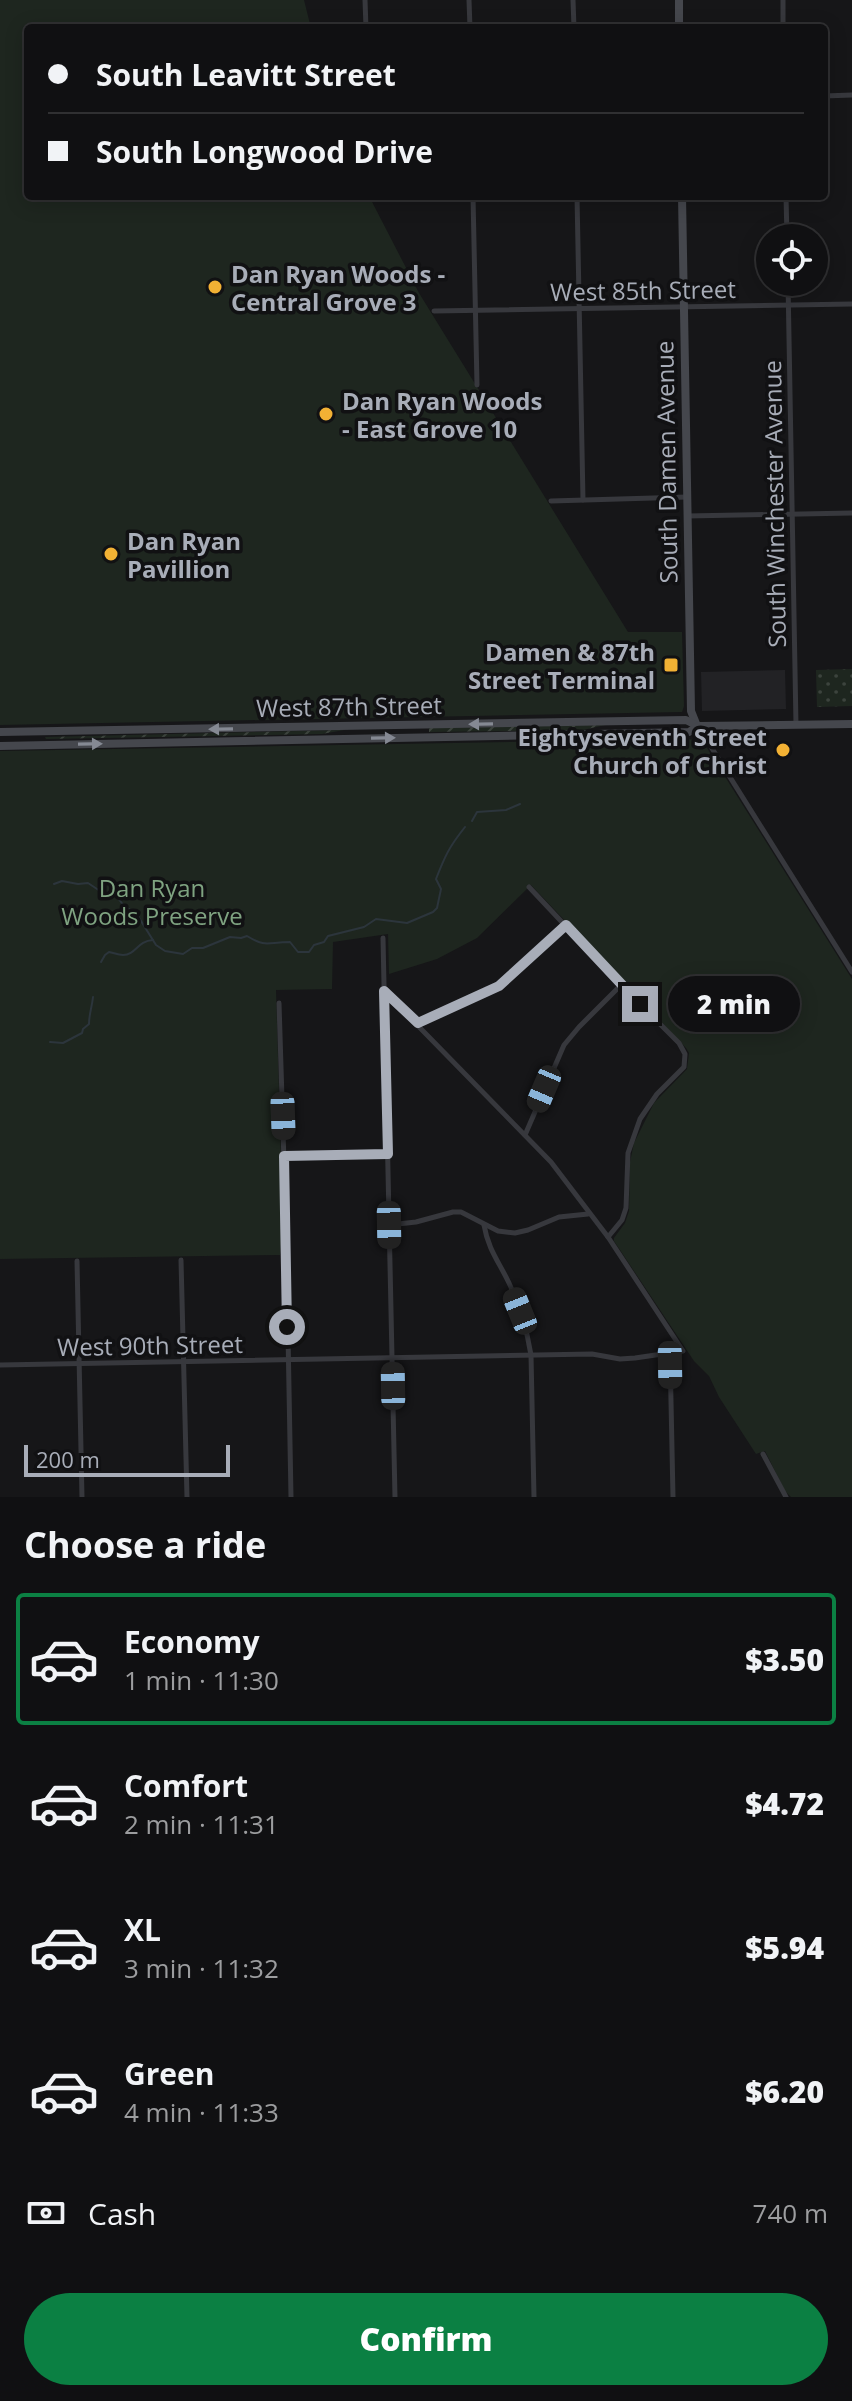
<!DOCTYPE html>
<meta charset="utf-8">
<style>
:root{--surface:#101012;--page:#1e1e20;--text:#f1f3f6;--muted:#9c9d9f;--line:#303032;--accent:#0b8043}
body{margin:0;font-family:"Open Sans",sans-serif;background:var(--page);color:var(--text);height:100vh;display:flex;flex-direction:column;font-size:30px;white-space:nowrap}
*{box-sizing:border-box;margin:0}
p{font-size:26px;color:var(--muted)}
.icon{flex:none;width:44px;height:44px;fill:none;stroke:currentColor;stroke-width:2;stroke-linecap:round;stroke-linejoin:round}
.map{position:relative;height:1497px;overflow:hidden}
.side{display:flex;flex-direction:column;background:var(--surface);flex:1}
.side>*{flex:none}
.guide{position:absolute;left:24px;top:24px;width:804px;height:176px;border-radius:8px;box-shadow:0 4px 20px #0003,0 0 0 2px var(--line);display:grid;align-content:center;height:176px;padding:0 24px;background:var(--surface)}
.controls{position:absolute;left:756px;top:224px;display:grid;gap:16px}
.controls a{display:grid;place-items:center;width:72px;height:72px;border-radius:50%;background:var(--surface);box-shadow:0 4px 20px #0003,0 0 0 2px var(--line);font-size:40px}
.scale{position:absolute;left:24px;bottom:20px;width:206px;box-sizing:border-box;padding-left:8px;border:4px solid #a8adb8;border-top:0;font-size:22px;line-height:28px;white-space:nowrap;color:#a8adb8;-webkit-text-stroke:6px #111113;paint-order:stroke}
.end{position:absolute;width:36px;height:36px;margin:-18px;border:10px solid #a8adb8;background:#111;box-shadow:0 0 0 4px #111}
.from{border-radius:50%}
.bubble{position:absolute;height:56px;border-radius:28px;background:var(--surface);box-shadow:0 4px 20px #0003,0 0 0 2px var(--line);font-size:26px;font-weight:800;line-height:56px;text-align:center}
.car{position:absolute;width:24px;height:48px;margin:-24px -12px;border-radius:10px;box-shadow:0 0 6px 2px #0007;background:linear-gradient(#222 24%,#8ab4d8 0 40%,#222 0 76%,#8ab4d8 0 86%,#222 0)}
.guide b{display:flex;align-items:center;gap:28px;height:76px;font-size:30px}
.guide b+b{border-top:2px solid var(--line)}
.guide i{width:20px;height:20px;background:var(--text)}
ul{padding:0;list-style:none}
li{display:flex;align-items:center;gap:24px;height:132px;margin:0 16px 12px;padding:0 8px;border:4px solid transparent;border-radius:8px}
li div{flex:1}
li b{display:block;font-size:30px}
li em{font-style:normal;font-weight:800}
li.selected{border-color:var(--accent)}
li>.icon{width:72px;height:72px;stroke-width:1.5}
h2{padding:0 24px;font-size:36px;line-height:96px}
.pay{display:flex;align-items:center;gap:20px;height:88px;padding:0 24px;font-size:30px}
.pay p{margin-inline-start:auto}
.primary-button{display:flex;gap:16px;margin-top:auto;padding:16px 24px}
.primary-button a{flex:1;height:92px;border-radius:48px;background:var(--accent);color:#fff;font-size:32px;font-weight:800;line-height:92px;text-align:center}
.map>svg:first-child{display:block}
</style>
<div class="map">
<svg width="852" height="1497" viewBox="0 0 852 1497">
<defs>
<pattern id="grass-dots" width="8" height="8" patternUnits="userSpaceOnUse" patternTransform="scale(2)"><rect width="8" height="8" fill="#1e261f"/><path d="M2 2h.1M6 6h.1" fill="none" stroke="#3c433d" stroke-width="1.8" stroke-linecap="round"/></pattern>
<pattern id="garden-furrows" width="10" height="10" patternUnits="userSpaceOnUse" patternTransform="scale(2)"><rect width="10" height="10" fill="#1e261f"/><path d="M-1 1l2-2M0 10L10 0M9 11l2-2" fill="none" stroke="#3c433d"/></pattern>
</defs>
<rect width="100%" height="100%" fill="#161618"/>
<polygon fill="#222225" points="785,670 786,709 702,711 701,672"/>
<polygon fill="url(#grass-dots)" points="852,669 852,706 817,707 816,670"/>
<g fill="#1e261f">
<polygon points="0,0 304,0 311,28 28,28 28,196 369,196 419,293 628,632 682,632 684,706 682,712 0,725"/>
<polygon points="682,739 702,740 852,979 852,1497 791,1497 785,1491 765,1451 756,1454 719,1397 709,1376 694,1361 614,1241 614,1238 625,1223 629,1211 630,1162 634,1143 654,1103 687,1069 689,1053 686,1048 531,885 477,938 437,959 389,974 388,934 333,942 332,989 276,990 283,1227 280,1255 0,1259 0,751"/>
</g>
<g fill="url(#garden-furrows)">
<polygon points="605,725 583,730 429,732 429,728"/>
<polygon points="344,730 322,734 46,739 45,737"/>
</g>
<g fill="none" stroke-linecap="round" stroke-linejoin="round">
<g stroke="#2c353c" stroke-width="2">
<polyline points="472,821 477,812 506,810 520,804"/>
<path d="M54 884 62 881 78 884 88 883 100 891 115 894 124 906 136 913 156 945 165 951 183 954 192 948H203L230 937 241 938 247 936C267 948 267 942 290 942L298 952H309L314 945 324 942 328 936 364 927 376 919 407 923 433 912 437 908 441 889 436 879C445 856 449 847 465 827"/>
<path d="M101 962 105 955 109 952C114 953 118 955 123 955 136 955 137 941 153 940"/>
<path d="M50 1042 63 1043 82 1033 83 1029 89 1024C89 1014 92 1007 93 997"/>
</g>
<g stroke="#37383d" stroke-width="5">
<polyline points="365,0 366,28"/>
<polyline points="469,0 470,28"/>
<polyline points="573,0 574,28"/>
<polyline points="783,0 783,28"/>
<polyline points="824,96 852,95"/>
<polyline points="473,196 477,385"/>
<polyline points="577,196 583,500"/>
<polyline points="786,196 787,238"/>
<polyline points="788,282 796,725"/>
<polyline points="434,311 852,304"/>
<polyline points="551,501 687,497"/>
<polyline points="687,516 852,513"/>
<polyline points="698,726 852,972"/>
<polyline points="529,887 621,985 679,1043 685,1054 684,1067 657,1094 640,1119 628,1153 626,1208 622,1220 608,1237"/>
<polyline points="383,938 395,1497"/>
<polyline points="279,1003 286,1226 291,1497"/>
<polyline points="418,1023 499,986 566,925"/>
<polyline points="525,1135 564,1045 579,1027 621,985"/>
<polyline points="284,1156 388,1154"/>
<polyline points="389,1225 416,1222 453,1212 461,1212 498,1231 515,1233 528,1230 559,1217 588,1214"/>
<path d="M484 1225C488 1249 499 1262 509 1283 520 1306 527 1330 531 1355L534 1497"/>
<polyline points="181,1260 187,1497"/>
<polyline points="77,1261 82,1497"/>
<polyline points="670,1353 673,1497"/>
<polyline points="0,1365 592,1354 620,1359 635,1358 683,1351 608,1237 551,1162 384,991"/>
<polyline points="763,1454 786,1497"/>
</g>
<g stroke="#45474d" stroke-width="8">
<polyline points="679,0 679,28"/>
<polyline points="682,196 691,711 697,726"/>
<polyline points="0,732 686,720 698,726"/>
<polyline points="0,746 689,732 698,726 852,724"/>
</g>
</g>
<defs><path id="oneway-solid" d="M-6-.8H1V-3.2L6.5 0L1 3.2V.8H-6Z" transform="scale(2)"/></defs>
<g fill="#858993">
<use href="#oneway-solid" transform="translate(481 724) rotate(179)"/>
<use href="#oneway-solid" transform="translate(221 729) rotate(179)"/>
<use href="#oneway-solid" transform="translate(383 738) rotate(-1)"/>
<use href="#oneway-solid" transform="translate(90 744) rotate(-1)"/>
</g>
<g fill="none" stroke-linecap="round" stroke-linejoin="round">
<polyline stroke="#a8adb8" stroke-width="10" points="287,1327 284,1156 388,1154 384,991 418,1023 499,986 566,925 640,1004"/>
</g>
<g fill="#f2b134" stroke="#111113" stroke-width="3">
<circle cx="215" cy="287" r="8"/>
<circle cx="326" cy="414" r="8"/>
<circle cx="111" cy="554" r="8"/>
<rect x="663" y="657" width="16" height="16" rx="4"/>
<circle cx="783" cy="750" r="8"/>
</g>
<g text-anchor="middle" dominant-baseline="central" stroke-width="7" stroke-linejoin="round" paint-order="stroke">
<g font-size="24" font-weight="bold" fill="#a8adb8" stroke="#111113" text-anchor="start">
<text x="231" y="273">Dan Ryan Woods -<tspan x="231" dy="28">Central Grove 3</tspan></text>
<text x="342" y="400">Dan Ryan Woods<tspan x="342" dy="28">- East Grove 10</tspan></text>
<text x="127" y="540">Dan Ryan<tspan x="127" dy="28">Pavillion</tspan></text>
<text x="655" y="651" text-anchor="end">Damen &amp; 87th<tspan x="655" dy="28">Street Terminal</tspan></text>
<text x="767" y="736" text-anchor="end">Eightyseventh Street<tspan x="767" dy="28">Church of Christ</tspan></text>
</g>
<g font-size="24" fill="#a8adb8" stroke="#111113">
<text transform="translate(643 290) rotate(-1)">West 85th Street</text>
<text transform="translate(666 462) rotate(-91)">South Damen Avenue</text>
<text transform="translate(774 504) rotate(-91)">South Winchester Avenue</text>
<text transform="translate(349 706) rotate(-1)">West 87th Street</text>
<text transform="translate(150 1345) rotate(-1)">West 90th Street</text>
</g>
<g font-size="24" fill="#7fa381" stroke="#111113">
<text x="152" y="887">Dan Ryan<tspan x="152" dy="28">Woods Preserve</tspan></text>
</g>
</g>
</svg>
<div class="controls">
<a><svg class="icon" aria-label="locate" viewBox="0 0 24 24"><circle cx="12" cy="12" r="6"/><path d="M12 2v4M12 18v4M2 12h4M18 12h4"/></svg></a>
</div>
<div class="scale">200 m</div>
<i class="end from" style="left:287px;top:1327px"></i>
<i class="end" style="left:640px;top:1004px"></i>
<div class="bubble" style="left:668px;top:976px;width:132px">2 min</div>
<i class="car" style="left:544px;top:1089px;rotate:203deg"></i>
<i class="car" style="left:283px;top:1116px;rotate:178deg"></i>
<i class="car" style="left:389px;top:1225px;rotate:179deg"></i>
<i class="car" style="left:520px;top:1311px;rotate:338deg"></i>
<i class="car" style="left:670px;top:1365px;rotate:179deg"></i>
<i class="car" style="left:393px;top:1386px;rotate:359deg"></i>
<div class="guide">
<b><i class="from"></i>South Leavitt Street</b>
<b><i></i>South Longwood Drive</b>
</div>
</div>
<section class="side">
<h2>Choose a ride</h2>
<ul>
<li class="selected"><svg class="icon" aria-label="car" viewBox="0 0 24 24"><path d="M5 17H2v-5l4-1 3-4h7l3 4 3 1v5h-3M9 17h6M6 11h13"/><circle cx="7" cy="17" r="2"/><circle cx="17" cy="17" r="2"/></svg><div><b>Economy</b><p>1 min · 11:30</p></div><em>$3.50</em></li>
<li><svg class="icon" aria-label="car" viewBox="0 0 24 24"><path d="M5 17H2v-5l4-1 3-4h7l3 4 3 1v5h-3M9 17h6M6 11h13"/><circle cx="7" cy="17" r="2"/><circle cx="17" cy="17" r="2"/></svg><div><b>Comfort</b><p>2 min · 11:31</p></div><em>$4.72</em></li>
<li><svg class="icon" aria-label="car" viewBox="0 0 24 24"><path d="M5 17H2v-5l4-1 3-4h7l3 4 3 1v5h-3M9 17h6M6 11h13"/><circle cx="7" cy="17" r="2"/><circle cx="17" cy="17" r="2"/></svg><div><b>XL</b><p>3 min · 11:32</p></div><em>$5.94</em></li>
<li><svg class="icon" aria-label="car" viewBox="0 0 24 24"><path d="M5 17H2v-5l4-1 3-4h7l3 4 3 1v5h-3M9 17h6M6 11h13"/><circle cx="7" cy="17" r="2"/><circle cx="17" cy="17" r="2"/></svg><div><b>Green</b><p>4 min · 11:33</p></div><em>$6.20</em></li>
</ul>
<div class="pay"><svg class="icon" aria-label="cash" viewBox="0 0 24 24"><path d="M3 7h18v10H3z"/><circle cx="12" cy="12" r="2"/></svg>Cash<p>740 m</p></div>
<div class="primary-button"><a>Confirm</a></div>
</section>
